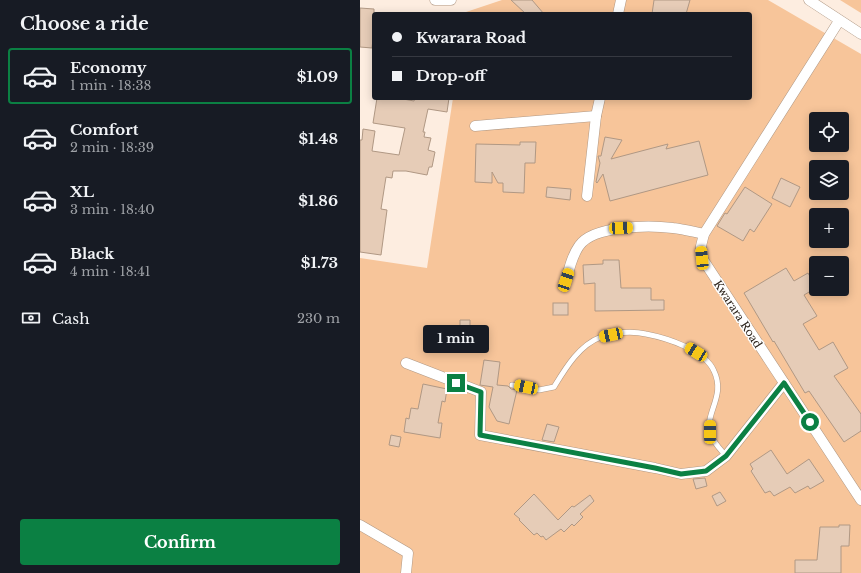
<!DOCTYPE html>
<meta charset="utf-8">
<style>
:root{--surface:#171b24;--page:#20242c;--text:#f1f3f6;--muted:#9ea1a6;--line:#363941;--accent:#0b8043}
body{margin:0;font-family:"Libre Baskerville",serif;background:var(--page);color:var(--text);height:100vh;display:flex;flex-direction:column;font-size:15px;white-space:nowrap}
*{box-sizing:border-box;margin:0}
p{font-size:13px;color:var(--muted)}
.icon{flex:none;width:22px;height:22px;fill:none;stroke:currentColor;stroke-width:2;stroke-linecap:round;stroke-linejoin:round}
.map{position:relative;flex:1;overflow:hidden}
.side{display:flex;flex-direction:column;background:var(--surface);width:360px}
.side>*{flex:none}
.hud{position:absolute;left:12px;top:12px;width:380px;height:88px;border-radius:4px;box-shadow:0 2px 10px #0003;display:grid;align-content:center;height:88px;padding:0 20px;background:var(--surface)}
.buttons{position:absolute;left:449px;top:112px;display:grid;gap:8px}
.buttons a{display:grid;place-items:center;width:40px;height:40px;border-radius:4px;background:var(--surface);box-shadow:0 2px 10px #0003;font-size:20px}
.end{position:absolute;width:18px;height:18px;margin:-9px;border:5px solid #0b8043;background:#fff;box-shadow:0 0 0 2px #fff}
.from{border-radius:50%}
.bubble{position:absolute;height:28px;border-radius:4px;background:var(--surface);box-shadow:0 2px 10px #0003;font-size:13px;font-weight:700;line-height:28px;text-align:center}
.car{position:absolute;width:12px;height:24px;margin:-12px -6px;border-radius:5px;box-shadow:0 0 3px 1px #0007;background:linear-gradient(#f5c518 24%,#345 0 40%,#f5c518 0 76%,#345 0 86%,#f5c518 0)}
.hud b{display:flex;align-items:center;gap:14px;height:38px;font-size:15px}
.hud b+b{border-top:1px solid var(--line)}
.hud i{width:10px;height:10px;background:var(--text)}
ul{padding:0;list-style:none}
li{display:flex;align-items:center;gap:12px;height:56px;margin:0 8px 6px;padding:0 12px;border:2px solid transparent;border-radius:4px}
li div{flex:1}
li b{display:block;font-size:15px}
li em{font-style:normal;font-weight:700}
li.current{border-color:var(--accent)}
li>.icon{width:36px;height:36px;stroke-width:1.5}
h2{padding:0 20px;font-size:18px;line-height:48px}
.pay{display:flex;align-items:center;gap:10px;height:44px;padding:0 20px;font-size:15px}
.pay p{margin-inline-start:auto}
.button{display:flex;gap:8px;margin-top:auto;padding:8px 20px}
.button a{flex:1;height:46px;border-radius:4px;background:var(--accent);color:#fff;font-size:16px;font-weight:700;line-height:46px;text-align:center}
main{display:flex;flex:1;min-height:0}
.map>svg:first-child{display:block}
</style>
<main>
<section class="side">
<h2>Choose a ride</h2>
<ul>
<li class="current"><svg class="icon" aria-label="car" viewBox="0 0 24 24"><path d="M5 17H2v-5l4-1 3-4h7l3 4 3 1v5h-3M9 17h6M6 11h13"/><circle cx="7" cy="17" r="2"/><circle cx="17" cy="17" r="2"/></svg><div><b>Economy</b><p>1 min · 18:38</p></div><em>$1.09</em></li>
<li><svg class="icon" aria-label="car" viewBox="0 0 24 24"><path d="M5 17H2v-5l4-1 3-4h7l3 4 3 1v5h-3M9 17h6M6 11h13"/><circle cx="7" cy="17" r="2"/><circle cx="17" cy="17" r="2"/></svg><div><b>Comfort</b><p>2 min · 18:39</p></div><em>$1.48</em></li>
<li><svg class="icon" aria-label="car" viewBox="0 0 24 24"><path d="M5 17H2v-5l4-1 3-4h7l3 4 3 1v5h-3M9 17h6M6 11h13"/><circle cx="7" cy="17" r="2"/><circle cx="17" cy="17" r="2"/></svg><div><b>XL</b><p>3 min · 18:40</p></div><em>$1.86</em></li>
<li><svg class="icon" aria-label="car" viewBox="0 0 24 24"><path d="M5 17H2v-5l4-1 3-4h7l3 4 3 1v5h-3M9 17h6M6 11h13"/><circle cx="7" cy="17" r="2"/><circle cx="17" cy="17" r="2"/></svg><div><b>Black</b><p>4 min · 18:41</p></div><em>$1.73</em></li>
</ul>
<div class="pay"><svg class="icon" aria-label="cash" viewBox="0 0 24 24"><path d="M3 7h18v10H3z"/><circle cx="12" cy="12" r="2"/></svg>Cash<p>230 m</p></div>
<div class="button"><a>Confirm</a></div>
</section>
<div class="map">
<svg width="501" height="573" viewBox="0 0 501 573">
<rect width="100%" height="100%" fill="#fdede0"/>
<g fill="#f7c59a" fill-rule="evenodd">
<path d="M142 0H408L501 54V573H0V258L67 268 93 98H390V14H105L106 12ZM456 119H482V145H456ZM456 167H482V193H456ZM456 215H482V241H456ZM456 263H482V289H456Z"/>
<polygon points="480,0 501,0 501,13"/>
</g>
<g fill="#e6ccb7" stroke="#b09884">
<polygon points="151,0 172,0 184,14 166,14"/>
<polygon points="294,0 330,0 326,14 292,14"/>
<polygon points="0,8 14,9 14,39 13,39 12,48 0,47"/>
<polygon points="17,98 38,98 54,101 55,98 89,98 87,112 68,109 63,132 65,132 64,137 71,138 68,150 75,152 72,167 69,167 67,175 46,171 33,171 32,178 26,177 21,209 27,210 21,255 0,252 0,140 2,140 3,129 15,131 12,151 39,155 45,128 13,123"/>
<polygon points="245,137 262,140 251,159 308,144 306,149 339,141 348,175 250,201 243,174 237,183 236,182 240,163 238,156 241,156"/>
<polygon points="160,142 176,142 175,163 165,163 164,193 143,192 143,183 138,183 132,172 132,183 115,182 116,144 160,145"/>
<polygon points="421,178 440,187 430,207 412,198"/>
<polygon points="187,187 211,189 210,200 186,197"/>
<polygon points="385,187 412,204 394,232 390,229 383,241 357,226 365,213 367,214"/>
<polygon points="243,260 259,260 261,288 291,288 291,300 304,300 304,310 235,311 235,283 224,284 223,265 243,264"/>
<polygon points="426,268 434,281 448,273 456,287 456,288 444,295 457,316 443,324 459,350 473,342 488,368 474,376 501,414 501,431 484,442 449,391 445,393 414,341 413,342 384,293"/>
<rect x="193" y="303" width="15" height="12"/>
<polygon points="100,320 110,320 110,337 100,336"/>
<polygon points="124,360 140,362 137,385 148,386 151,389 157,390 149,424 137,421 129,407 133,387 120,385"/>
<polygon points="63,384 87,389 85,402 82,401 78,423 82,423 80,438 44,432 46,418 49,419 51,408 58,409"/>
<polygon points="187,424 199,427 194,442 182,440"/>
<polygon points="31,435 41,437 39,447 29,445"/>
<polygon points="411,450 427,474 449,459 464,481 450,489 448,486 435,493 430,487 414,496 410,491 405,493 391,471 393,469 390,464"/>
<polygon points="345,478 347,486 336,489 333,479"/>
<polygon points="360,492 366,501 357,506 352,496"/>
<polygon points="174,494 198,520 212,506 214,507 230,495 234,501 220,514 223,517 214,526 212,524 204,532 201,529 186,540 183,536 181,537 177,533 174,535 159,520 160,519 154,514"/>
<polygon points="479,525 490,525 489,546 481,546 481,573 435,573 435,560 457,560 460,527 479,527"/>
</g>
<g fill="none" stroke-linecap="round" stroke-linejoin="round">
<defs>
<path id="lane" d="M152 385 179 390 194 387C205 369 219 345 241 337 254 332 273 331 286 334 307 338 345 350 354 371 366 396 345 412 350 433 353 442 360 449 366 456"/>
<g id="street">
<polyline points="75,0 91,0"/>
<polyline points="449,0 501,34"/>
<polyline points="258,14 261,0"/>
<polyline points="479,21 344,234 341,246 342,258 501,500"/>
<polyline points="115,126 236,116"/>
<polyline points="227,196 236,116 240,98"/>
<path d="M206 281C209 269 212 256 219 246 233 225 290 225 313 228 323 229 334 232 344 234"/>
<polyline points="46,363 121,392 120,435 295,468 321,474 346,471 366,456 424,383"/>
<polyline points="0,525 48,553 46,573"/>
</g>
</defs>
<use href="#lane" stroke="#b09884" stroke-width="6"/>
<use href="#street" stroke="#b09884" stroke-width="11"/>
<use href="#lane" stroke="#fff" stroke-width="5"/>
<use href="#street" stroke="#fff" stroke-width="10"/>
</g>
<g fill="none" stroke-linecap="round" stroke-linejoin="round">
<polyline stroke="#0b8043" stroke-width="5" points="96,383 121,392 120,435 295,468 321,474 346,471 366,456 424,383 450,422"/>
</g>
<g text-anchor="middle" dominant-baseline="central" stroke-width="3" stroke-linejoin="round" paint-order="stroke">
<g font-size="11" fill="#2c231b" stroke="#fefefe">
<text transform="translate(378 314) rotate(57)">Kwarara Road</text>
</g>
</g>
</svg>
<div class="buttons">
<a><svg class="icon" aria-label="locate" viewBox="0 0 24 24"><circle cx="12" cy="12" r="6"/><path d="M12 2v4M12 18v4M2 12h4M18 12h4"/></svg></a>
<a><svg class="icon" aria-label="layers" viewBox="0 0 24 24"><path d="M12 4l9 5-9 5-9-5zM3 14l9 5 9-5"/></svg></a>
<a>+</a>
<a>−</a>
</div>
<i class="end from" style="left:450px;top:422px"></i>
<i class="end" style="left:96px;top:383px"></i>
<div class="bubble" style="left:63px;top:325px;width:66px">1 min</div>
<i class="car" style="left:261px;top:228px;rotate:87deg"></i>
<i class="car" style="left:342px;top:258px;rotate:354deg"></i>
<i class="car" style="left:206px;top:280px;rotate:18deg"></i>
<i class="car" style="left:251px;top:335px;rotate:258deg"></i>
<i class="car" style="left:336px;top:352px;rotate:302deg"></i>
<i class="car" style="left:166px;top:387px;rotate:282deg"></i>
<i class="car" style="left:350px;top:432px;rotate:0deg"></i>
<div class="hud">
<b><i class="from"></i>Kwarara Road</b>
<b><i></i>Drop-off</b>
</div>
</div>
</main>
